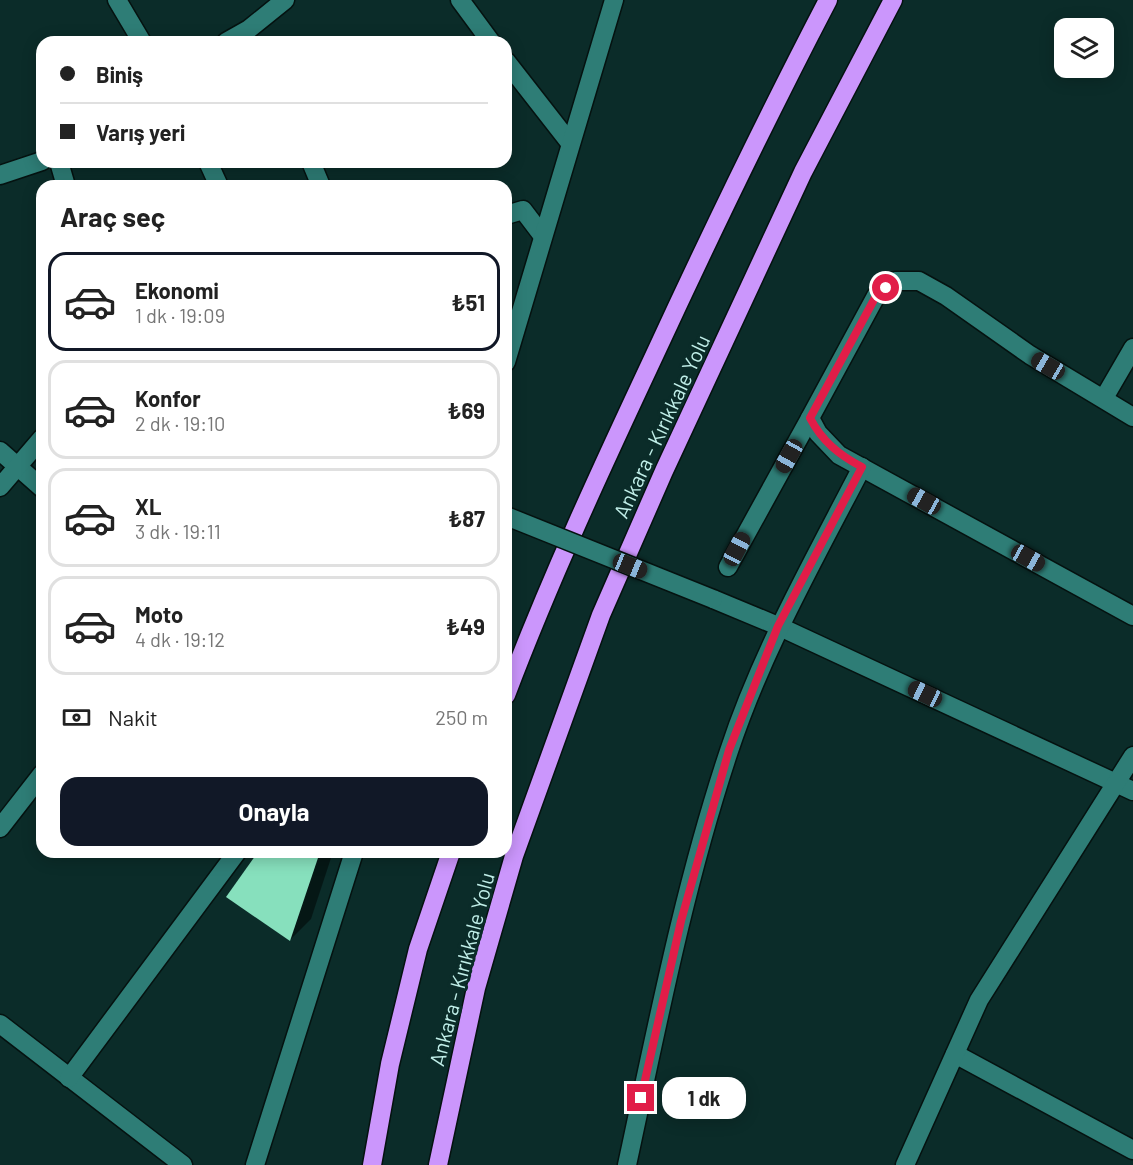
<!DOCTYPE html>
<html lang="tr">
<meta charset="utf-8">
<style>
:root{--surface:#fff;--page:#f6f6f6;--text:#222;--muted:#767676;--line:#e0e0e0;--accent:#111827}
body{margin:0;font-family:Barlow,sans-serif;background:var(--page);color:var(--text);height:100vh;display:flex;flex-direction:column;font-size:22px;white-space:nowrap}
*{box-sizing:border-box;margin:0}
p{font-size:20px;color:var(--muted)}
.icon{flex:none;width:33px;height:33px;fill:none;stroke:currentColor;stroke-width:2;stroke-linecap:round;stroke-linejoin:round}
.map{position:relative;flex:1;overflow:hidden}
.panel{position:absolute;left:36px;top:180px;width:476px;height:678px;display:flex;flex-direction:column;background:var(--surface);border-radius:18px;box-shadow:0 3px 15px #0003}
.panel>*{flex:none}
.guide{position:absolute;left:36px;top:36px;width:476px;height:132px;border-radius:18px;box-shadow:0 3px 15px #0003;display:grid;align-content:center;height:132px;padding:0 24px;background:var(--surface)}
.tools{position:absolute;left:1054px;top:18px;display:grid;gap:12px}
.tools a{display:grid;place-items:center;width:60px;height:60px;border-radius:12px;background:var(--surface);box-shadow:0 3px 15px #0003;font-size:30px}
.end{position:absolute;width:27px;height:27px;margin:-14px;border:8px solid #e11d48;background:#fff;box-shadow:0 0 0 3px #fff}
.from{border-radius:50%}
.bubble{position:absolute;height:42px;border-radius:18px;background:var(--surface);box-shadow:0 3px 15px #0003;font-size:20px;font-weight:700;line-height:42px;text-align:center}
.car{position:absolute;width:18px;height:36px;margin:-18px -9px;border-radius:8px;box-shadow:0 0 4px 2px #0007;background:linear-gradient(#222 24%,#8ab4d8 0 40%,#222 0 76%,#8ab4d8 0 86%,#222 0)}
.guide b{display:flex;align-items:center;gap:21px;height:57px;font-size:22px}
.guide b+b{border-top:2px solid var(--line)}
.guide i{width:15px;height:15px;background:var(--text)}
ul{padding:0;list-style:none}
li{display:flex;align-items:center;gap:18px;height:99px;margin:0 12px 9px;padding:0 12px;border:3px solid var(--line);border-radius:18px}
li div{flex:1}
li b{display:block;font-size:22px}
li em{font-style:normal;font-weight:700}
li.active{border-color:var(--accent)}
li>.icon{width:54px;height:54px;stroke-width:1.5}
h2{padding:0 24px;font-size:27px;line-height:72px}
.pay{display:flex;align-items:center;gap:15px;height:66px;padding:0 24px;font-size:22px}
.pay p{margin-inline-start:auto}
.button{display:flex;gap:12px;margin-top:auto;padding:12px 24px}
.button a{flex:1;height:69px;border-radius:18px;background:var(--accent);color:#fff;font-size:24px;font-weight:700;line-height:69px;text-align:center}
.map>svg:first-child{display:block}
</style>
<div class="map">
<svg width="1133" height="1165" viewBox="0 0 1133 1165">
<rect width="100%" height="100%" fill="#0b2c29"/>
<polygon fill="#0007" points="260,852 333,852 311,919 290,940"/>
<polygon fill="#87e0bd" points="258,852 320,852 290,941 226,897"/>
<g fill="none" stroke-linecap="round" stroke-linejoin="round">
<defs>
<g id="minor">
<polyline points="117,0 142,42"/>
<polyline points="460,0 491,42"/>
<polyline points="226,42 249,29 285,0"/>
<polyline points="506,61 570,143"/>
<polyline points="59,162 66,186"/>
<polyline points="208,162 219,186"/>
<polyline points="311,162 321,186"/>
<polyline points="0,175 42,161"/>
<polyline points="506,215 523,210 542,235"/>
<polyline points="506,362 614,0"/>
<polyline points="1104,398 1133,348"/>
<polyline points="1133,417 1030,355 946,296 919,281 895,281 876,296 810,418 818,433 839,455 1133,616"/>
<polyline points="0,451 42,488"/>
<polyline points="0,487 42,438"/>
<polyline points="728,567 810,418"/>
<polyline points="713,599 778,626 1133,791"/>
<polyline points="0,828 42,774"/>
<polyline points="0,1024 183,1165"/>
<polyline points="955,1054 1133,1150"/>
<polyline points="69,1078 237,852"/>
<polyline points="255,1165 354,852"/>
<path d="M627 1165C657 1026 684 886 729 751 762 651 814 560 862 467"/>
<polyline points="905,1165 979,1000 1133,756"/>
</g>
<g id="highway">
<path d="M506 695C550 579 602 467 655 354 710 235 767 117 828 0"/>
<polyline points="372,1165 390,1064 418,949 451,852"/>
<polyline points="438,1165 476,988 514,856 601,615 664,471 803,172 893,0"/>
</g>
</defs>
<use href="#minor" stroke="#051210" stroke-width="21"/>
<use href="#highway" stroke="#051210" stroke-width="21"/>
<use href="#minor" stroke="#2e7d76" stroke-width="18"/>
<use href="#highway" stroke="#cb96fc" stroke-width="18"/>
<defs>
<polyline id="minor-bridge" points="506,516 713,599"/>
</defs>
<use href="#minor-bridge" stroke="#051210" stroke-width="21" stroke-linecap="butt"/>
<use href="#minor-bridge" stroke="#2e7d76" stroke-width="18"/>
</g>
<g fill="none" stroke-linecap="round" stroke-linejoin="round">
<path stroke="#e11d48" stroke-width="8" d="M641 1098 681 921 729 750 778 626 862 467C839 455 822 441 810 418L876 296 886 288"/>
</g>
<g text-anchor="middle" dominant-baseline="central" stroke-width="6" stroke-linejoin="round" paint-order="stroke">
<g font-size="21" fill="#c1efe9" stroke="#0b2c29">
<text transform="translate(661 426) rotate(-65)">Ankara - Kırıkkale Yolu</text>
<text transform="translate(461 969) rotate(-75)">Ankara - Kırıkkale Yolu</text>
</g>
</g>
</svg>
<div class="tools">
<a><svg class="icon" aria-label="layers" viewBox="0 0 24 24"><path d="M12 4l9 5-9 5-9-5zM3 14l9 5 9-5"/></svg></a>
</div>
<i class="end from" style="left:886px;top:288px"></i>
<i class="end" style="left:641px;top:1098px"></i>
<div class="bubble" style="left:662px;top:1077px;width:84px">1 dk</div>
<i class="car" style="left:1048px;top:366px;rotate:300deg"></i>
<i class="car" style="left:789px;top:456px;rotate:209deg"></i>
<i class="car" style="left:924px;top:501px;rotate:299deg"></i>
<i class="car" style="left:737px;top:549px;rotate:28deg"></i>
<i class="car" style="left:1028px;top:558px;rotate:119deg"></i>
<i class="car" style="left:630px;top:566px;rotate:112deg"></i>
<i class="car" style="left:925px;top:694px;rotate:295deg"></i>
<div class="guide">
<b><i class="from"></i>Biniş</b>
<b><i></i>Varış yeri</b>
</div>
<section class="panel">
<h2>Araç seç</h2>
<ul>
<li class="active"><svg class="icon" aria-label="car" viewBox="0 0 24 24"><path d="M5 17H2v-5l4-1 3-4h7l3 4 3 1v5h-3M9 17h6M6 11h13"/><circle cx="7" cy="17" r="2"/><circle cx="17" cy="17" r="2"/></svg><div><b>Ekonomi</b><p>1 dk · 19:09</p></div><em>₺51</em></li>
<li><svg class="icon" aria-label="car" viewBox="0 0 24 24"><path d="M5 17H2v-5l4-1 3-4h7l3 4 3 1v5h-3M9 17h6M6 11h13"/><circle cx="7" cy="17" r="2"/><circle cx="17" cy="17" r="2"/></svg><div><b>Konfor</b><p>2 dk · 19:10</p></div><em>₺69</em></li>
<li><svg class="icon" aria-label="car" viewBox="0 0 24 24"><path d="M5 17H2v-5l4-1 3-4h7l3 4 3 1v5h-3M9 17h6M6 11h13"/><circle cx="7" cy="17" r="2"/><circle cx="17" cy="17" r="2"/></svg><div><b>XL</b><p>3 dk · 19:11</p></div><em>₺87</em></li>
<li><svg class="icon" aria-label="car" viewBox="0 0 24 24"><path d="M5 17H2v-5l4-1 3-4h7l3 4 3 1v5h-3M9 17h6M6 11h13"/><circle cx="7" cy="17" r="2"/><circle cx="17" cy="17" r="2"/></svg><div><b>Moto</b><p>4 dk · 19:12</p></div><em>₺49</em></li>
</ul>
<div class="pay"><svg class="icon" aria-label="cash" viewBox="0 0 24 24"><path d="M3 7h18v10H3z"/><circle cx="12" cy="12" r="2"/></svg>Nakit<p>250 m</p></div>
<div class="button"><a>Onayla</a></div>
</section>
</div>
